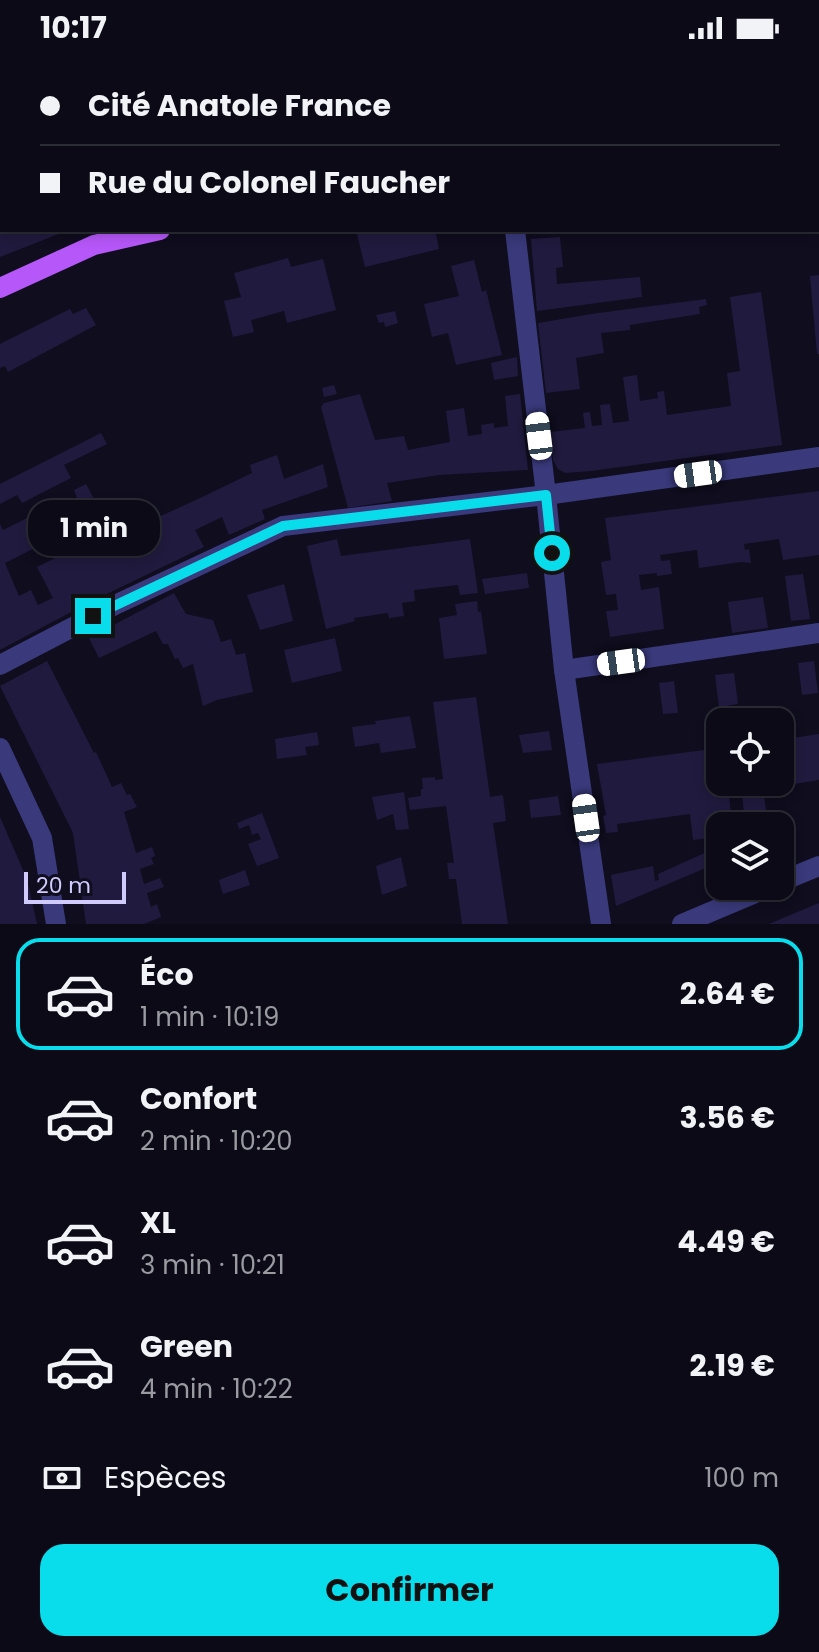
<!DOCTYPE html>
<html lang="fr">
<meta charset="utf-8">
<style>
:root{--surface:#0b0a16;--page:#14131f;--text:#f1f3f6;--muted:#9a9aa1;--line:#2b2b35;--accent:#09ddec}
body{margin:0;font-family:Poppins,sans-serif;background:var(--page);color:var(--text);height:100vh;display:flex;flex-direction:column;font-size:30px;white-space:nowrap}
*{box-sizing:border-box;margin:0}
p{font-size:26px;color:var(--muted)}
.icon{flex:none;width:44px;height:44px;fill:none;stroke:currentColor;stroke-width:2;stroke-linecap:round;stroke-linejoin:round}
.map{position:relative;height:868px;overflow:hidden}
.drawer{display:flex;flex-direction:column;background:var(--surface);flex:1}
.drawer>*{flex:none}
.hud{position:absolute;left:0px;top:0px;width:820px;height:176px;box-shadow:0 4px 12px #0003,0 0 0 2px var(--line);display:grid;align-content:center;height:176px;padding:0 40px;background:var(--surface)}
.fabs{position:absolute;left:706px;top:652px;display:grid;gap:16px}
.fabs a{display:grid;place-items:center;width:88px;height:88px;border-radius:16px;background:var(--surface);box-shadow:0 4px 12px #0003,0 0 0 2px var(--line);font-size:40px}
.scale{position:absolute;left:24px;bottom:20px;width:102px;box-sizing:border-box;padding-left:8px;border:4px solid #cfcbfd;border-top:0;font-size:22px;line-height:28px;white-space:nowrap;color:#cfcbfd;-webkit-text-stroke:6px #0f0d1e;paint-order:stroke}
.end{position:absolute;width:36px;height:36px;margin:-18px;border:10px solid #09ddec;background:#111;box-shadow:0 0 0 4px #111}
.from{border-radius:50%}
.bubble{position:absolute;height:56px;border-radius:24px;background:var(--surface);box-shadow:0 4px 12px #0003,0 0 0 2px var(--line);font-size:26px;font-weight:700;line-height:56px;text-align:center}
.car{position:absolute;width:24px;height:48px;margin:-24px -12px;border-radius:10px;box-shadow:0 0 6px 2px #0007;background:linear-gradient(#fff 24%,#345 0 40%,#fff 0 76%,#345 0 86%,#fff 0)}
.hud b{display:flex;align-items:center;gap:28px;height:76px;font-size:30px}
.hud b+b{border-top:2px solid var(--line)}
.hud i{width:20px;height:20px;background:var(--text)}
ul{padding:14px 0 0;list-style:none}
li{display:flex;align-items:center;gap:24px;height:112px;margin:0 16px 12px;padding:0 24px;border:4px solid transparent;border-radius:24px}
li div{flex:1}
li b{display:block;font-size:30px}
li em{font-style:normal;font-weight:700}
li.active{border-color:var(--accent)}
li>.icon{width:72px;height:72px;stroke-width:1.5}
.pay{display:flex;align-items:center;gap:20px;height:88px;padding:0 40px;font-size:30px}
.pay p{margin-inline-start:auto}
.button{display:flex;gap:16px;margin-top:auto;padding:16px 40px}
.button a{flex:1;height:92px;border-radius:24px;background:var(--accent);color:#111;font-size:32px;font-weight:700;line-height:92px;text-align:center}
.status{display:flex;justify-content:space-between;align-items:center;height:56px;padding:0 40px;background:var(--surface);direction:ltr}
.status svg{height:22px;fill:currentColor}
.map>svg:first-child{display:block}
</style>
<div class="status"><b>10:17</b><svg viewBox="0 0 49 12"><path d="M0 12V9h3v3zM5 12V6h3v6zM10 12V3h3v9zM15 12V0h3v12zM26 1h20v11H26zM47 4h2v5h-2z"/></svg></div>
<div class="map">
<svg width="819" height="868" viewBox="0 0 819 868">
<rect width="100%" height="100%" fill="#0f0d1e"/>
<g fill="#201a3e">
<polygon points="0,174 60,174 61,177 0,201"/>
<polygon points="356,174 435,174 439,193 365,211"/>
<polygon points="560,181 563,211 556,212 557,228 640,221 642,241 537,255 531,183"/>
<polygon points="288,202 291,211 323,203 336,254 287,267 284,255 251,264 254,276 233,281 224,245 241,241 234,217"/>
<polygon points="474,204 482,236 486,234 502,299 456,309 448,277 432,281 424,248 459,240 451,210"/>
<polygon points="819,219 819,298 817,298 810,220"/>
<polygon points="761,236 782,389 591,415 565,417 558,413 553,404 550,376 585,372 583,357 590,356 592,370 602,369 600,349 610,348 613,367 629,365 623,321 637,319 640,345 658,342 657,336 664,335 667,359 731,350 727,317 740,315 730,241"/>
<polygon points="706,243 707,249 699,251 700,258 630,269 630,274 601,277 604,297 576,302 580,333 546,337 538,267 598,257"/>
<polygon points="86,252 96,269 8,316 5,310 0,312 0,288 70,253 73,258"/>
<polygon points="395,255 398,267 385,271 384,266 379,267 376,259"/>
<polygon points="517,301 518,320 494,324 491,307"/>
<polygon points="334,329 337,338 324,341 322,332"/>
<polygon points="360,338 375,384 404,380 408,394 450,386 446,355 464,352 468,380 482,378 481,369 494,367 494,372 508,370 505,340 520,338 528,414 439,419 387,427 392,445 348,452 321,351 324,347"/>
<polygon points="101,377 107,388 64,409 71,422 22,447 17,439 0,448 0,428"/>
<polygon points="277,399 284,423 323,408 328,431 262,454 265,463 229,479 222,461 195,474 204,491 88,547 0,594 0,468 3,474 27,462 32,473 60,459 64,467 83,458 74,434 86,428 102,458 5,507 19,540 31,534 38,549 53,542 37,511 148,456 152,464 198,443 252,417 250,409"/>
<polygon points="819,435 819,499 783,504 779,483 744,488 745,494 749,493 751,507 741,506 699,512 697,494 660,499 661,505 670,504 672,518 657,520 657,517 639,519 641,534 659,531 664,573 610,581 606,555 618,554 616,538 606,539 601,506 611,504 605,462"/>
<polygon points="337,483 341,500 470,483 478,537 460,539 458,529 414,534 415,545 402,547 404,560 389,562 388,557 354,562 355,565 326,573 307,490"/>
<polygon points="527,517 529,532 485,538 482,523"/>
<polygon points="803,518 810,563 791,565 785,520"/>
<polygon points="284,528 293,565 260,574 247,539"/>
<polygon points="174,537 186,558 213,564 221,586 231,583 236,599 245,597 253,636 217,644 203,650 193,608 183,612 178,602 175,603 168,588 163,588 156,575 99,602 89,582"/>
<polygon points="763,541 768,572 732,577 728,546"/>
<polygon points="477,545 478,556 481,555 487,598 444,603 439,562 457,559 455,548"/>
<polygon points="335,582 342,615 292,627 284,594"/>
<polygon points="47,605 94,697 96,696 112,731 121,727 127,739 130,738 137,751 124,756 136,797 152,791 155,800 151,802 154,808 140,813 144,828 160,822 164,831 147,837 151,851 157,848 161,861 144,868 86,868 73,777 0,630"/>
<polygon points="814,605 818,637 802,639 798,607"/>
<polygon points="734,617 738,648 719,651 715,619"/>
<polygon points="674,625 678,657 663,658 659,627"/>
<polygon points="476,641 490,741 503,739 506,765 493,767 508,868 462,868 456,823 449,823 447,807 454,807 446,750 410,754 408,742 421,740 421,733 423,733 422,722 435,721 435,724 443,723 433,646"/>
<polygon points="410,660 416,692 381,697 379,687 355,691 352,671 376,668 375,665"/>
<polygon points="549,675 552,694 523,697 519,679"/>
<polygon points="317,676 319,689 305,691 307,699 277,703 275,683"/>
<polygon points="819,678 819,724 763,733 766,754 744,757 742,738 729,739 731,759 708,763 710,782 693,784 690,758 617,768 618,776 606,777 603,760 606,759 597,708 720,692 720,726 780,726 780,684"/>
<polygon points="404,736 409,773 396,774 393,758 377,764 372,741"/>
<polygon points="558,740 561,759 531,762 529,744"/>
<polygon points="262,757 279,802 257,810 248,788 261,783 258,777 252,779 249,769 239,773 237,767"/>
<polygon points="0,761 27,823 37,868 0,868"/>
<polygon points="720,790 720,806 616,850 611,819 653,810 655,825 659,824 658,818"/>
<polygon points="401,801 407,830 382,839 376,810"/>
<polygon points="245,814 250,829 223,838 219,824"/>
<polygon points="819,847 819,868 769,868"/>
</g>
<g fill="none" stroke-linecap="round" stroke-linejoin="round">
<g stroke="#39397b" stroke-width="20">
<polyline points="491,0 492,2"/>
<polyline points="515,174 546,439 564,614 601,868"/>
<polyline points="0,609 117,548 283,470 546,439 819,401"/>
<polyline points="564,614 819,577"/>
<polyline points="0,692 42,782 56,868"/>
<polyline points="780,826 819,810"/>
<polyline points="682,868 772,830"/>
</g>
<g stroke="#b657f9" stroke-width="20">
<polyline points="818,44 819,44"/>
<polyline points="0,232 94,189 160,174"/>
</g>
</g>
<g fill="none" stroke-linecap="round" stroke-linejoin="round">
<polyline stroke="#09ddec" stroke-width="10" points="93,560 283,470 546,439 552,497"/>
</g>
</svg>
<div class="fabs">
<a><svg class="icon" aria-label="locate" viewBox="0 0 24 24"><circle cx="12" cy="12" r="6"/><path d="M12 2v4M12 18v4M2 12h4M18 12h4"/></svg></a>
<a><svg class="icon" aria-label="layers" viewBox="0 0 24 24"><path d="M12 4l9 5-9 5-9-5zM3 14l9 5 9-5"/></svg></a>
</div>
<div class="scale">20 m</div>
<i class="end from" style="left:552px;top:497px"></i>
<i class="end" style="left:93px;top:560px"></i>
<div class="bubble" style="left:28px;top:444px;width:132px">1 min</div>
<i class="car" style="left:539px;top:380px;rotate:353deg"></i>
<i class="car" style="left:698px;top:418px;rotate:262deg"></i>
<i class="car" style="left:621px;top:606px;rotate:262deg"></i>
<i class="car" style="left:586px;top:762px;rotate:352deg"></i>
<div class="hud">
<b><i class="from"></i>Cité Anatole France</b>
<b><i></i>Rue du Colonel Faucher</b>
</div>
</div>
<section class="drawer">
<ul>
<li class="active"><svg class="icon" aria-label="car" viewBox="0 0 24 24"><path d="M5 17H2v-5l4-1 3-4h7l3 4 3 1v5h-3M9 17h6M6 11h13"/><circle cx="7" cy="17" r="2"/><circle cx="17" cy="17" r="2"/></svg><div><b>Éco</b><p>1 min · 10:19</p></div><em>2.64 €</em></li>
<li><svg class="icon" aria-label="car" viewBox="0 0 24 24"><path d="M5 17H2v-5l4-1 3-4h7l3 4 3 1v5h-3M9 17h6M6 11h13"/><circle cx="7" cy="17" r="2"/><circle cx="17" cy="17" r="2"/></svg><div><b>Confort</b><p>2 min · 10:20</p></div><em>3.56 €</em></li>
<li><svg class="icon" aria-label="car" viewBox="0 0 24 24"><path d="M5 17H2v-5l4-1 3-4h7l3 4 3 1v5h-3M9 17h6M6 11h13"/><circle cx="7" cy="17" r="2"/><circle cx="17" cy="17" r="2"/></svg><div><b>XL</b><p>3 min · 10:21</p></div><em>4.49 €</em></li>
<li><svg class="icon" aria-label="car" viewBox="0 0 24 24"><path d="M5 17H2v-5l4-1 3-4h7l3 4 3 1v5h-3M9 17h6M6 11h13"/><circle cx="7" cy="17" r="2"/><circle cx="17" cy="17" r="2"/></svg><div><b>Green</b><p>4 min · 10:22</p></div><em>2.19 €</em></li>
</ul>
<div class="pay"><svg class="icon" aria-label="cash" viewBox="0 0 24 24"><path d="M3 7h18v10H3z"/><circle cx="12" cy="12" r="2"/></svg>Espèces<p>100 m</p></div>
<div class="button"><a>Confirmer</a></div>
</section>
